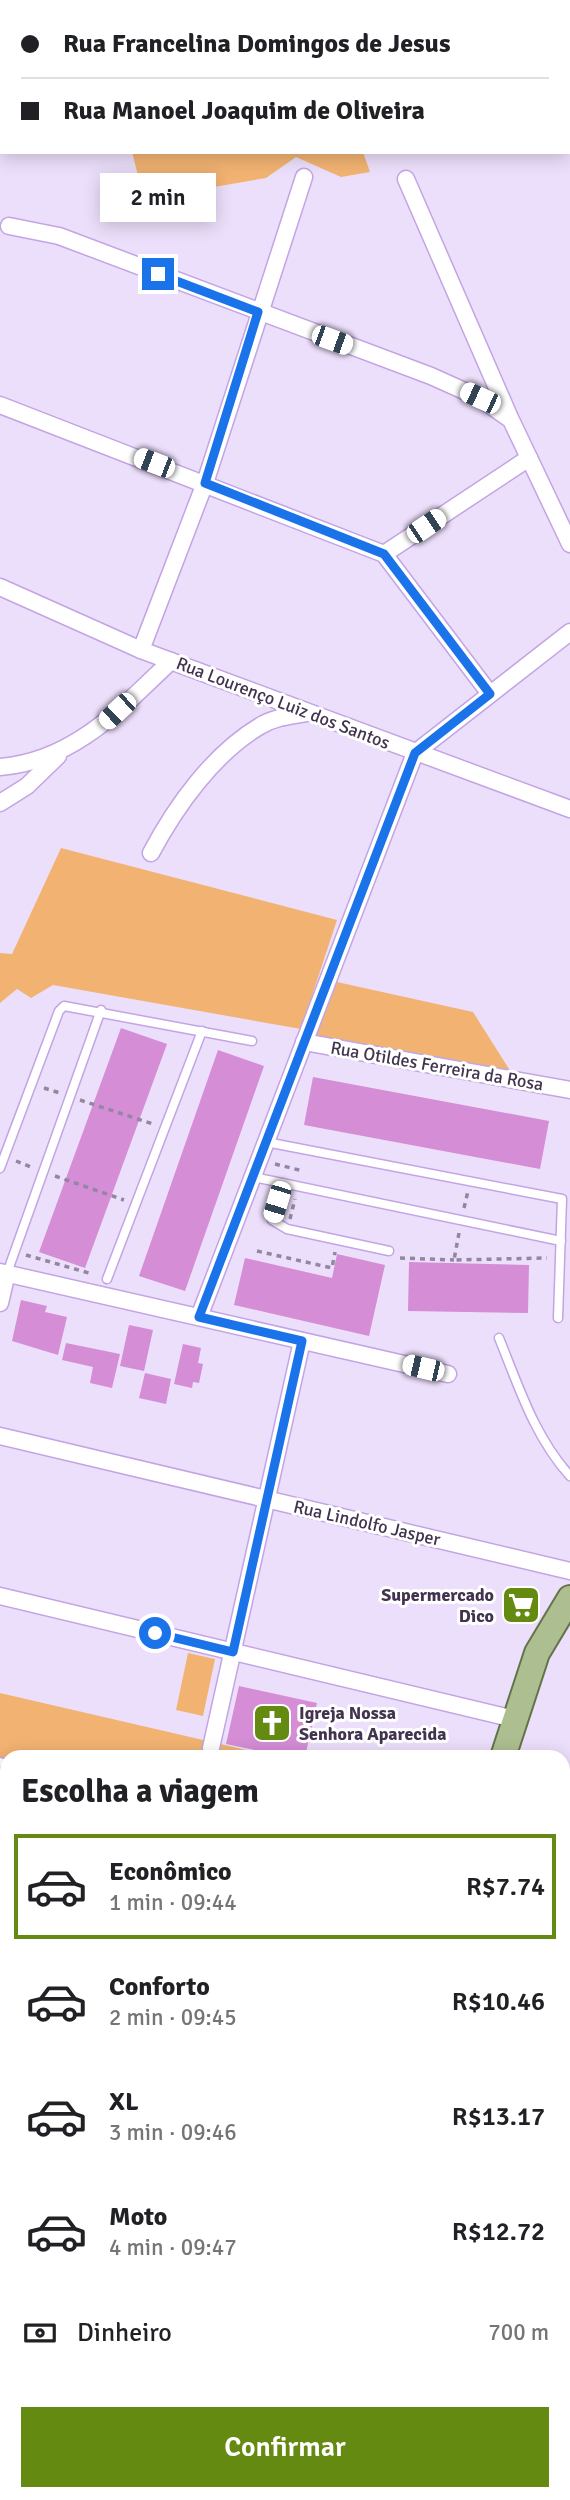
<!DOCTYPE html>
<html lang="pt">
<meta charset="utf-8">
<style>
:root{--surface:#fff;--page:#f2f2f2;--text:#202124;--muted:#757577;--line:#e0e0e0;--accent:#658a11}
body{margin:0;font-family:Signika,sans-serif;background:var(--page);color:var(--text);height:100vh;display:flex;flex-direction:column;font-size:26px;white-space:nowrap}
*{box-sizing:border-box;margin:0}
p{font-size:23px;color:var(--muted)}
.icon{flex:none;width:38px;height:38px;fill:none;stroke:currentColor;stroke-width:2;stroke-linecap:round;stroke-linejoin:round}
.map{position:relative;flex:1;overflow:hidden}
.side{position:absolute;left:0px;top:1750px;width:570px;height:751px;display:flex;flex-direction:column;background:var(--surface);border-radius:21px 21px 0 0;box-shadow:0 4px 18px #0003}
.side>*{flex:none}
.banner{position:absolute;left:0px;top:0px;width:570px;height:154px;box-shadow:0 4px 18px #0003;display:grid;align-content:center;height:154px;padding:0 21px;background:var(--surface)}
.end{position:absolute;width:32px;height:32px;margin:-16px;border:9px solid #1a73e8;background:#fff;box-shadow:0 0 0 4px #fff}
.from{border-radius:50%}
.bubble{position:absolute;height:49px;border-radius:0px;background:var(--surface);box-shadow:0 4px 18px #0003;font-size:23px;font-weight:600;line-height:49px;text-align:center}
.car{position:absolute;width:21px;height:42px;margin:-21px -10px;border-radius:9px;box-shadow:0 0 5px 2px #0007;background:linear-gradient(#fff 24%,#345 0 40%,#fff 0 76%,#345 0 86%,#fff 0)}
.banner b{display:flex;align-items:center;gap:24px;height:66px;font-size:26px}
.banner b+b{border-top:2px solid var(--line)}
.banner i{width:18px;height:18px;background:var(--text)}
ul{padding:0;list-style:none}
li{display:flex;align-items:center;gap:21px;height:105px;margin:0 14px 10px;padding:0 7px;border:4px solid transparent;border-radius:0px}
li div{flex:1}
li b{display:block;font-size:26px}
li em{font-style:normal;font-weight:600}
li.active{border-color:var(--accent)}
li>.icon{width:63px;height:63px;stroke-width:1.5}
h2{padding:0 21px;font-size:32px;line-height:84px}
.pay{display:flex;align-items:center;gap:18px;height:77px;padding:0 21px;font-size:26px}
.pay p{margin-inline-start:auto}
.action{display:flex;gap:14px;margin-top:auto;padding:14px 21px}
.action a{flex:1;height:80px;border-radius:0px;background:var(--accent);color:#fff;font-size:28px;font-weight:600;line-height:80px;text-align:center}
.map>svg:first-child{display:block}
</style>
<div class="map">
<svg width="570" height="2500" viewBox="0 0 570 2500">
<rect width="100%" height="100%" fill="#ecdffb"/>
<g fill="#f2b372">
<polygon points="132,152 363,152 370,172 341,177 296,157 266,178 144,199"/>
<polygon points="61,848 337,920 301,1029 53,985 31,998 17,989 0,1003 0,953 12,954"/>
<polygon points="337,982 473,1012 511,1072 315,1037"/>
<polygon points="188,1653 215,1659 203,1716 176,1710"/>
<polygon points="0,1693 276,1757 7,1757 7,1871 0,1869"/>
</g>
<g fill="#d58dd5">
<polygon points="121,1028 167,1044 85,1268 39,1252"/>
<polygon points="218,1050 264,1066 185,1291 139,1276"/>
<polygon points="313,1077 549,1121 540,1169 304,1125"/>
<polygon points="337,1254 385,1265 369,1336 234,1305 245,1258 332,1278"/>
<polygon points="409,1262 529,1265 528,1313 408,1311"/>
<polygon points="21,1300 47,1306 45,1312 67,1317 58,1355 12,1341"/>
<polygon points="129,1325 153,1330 144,1371 120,1366"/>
<polygon points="66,1343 120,1354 112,1388 90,1383 93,1367 62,1360"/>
<polygon points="183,1344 201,1348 198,1363 203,1364 199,1383 193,1382 192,1388 174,1384"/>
<polygon points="145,1373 171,1379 166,1404 139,1398"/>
<polygon points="239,1686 317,1703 305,1757 288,1757 226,1744"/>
</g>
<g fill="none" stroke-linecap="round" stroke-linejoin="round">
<defs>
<g id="service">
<polyline points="266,1142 562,1199 558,1318"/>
<polyline points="0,1168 59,1011 64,1006 252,1041"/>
<polyline points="253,1177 561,1241"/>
<polyline points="283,1183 272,1220 287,1229 389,1251"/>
<polyline points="7,1273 101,1010"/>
<polyline points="107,1279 202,1031"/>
<path d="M499 1338C519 1387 534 1436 570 1476"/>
<polyline points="0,1762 7,1764"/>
<polyline points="564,2331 570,2331"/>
<polyline points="0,2428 7,2430"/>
</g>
<g id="minor">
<polyline points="167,2 168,0"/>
<polyline points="271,2 276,0"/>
<polyline points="0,100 2,99"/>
<polyline points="569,124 570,126"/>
<polyline points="406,179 510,418"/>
<polyline points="9,226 59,236 431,376 480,398 511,420 570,544"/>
<polyline points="0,405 384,554 490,694"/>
<polyline points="384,554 529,458"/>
<polyline points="0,587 141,650 570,809"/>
<polyline points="141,650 205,483 304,177"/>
<path d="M0 767C74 761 120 709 171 661"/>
<polyline points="0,803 27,786 58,756"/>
<path d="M151 853C176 806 213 754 260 726 274 717 291 716 307 713"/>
<polyline points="304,1042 570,1090"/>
<polyline points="0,1272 448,1374"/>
<polyline points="0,1303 7,1273"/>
<polyline points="199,1317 415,753 570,632"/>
<polyline points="0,1436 570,1571"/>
<polyline points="0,1596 514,1719"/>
<polyline points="211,1748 302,1341"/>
<polyline points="564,2152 570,2125"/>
<polyline points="0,2310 7,2311"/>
<polyline points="564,2470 570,2471"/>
</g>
<g id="primary">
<polyline points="503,1757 537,1653 570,1598"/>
<polyline points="191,2500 192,2494"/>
</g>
</defs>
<use href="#service" stroke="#c3a4e4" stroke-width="11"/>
<use href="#minor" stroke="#c3a4e4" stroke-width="19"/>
<use href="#primary" stroke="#647249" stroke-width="28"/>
<g stroke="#9386a1" stroke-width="3.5" stroke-dasharray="5 5" stroke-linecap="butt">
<polyline points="44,1088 60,1093"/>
<polyline points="80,1100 153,1124"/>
<polyline points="16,1161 31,1167"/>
<polyline points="275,1164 303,1171"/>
<polyline points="55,1176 124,1200"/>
<polyline points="464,1208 468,1191"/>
<polyline points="290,1219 295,1199"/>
<polyline points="459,1233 454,1260 547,1258"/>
<polyline points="257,1251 332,1268 335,1252"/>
<polyline points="26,1255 89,1273"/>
<polyline points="400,1258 454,1260"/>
</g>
<use href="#service" stroke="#fff" stroke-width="8"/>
<use href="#minor" stroke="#fff" stroke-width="16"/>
<use href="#primary" stroke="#adbf90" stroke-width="24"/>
</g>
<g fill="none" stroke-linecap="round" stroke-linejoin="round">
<polyline stroke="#1a73e8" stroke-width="9" points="155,1633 233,1652 302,1341 199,1317 415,753 490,694 384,554 205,483 258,312 158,274"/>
</g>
<defs>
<symbol id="supermarket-square" viewBox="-11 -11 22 22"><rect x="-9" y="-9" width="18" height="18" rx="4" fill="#658a11" stroke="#fff"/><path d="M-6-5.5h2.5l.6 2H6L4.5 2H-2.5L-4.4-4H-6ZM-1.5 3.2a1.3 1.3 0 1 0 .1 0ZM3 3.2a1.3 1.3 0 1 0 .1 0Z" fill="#fff"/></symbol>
<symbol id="church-square" viewBox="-11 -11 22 22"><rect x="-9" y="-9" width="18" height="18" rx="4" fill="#658a11" stroke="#fff"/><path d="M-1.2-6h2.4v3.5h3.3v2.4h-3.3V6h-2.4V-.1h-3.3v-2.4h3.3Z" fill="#fff"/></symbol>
</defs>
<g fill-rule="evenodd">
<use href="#supermarket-square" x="499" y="1583" width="44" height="44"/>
<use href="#church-square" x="250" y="1701" width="44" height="44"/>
</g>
<g text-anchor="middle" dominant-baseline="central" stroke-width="6" stroke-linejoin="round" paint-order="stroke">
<g font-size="18" fill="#42344f" stroke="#fff">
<text transform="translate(283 703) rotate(21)">Rua Lourenço Luiz dos Santos</text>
<text transform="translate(437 1066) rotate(10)">Rua Otildes Ferreira da Rosa</text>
<text transform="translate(367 1523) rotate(13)">Rua Lindolfo Jasper</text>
</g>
<g font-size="18" font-weight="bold" fill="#42344f" stroke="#fff" text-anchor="end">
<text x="494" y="1595">Supermercado<tspan x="494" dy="21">Dico</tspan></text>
<text x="299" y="1713" text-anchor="start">Igreja Nossa<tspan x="299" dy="21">Senhora Aparecida</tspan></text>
</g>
</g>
</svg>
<i class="end from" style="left:155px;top:1633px"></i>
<i class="end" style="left:158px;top:274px"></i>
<div class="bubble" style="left:100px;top:173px;width:116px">2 min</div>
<i class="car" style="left:332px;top:340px;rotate:110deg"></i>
<i class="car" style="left:480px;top:398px;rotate:295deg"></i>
<i class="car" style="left:154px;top:463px;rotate:291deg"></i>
<i class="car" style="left:426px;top:526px;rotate:56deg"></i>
<i class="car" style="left:117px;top:711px;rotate:227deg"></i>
<i class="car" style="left:277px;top:1202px;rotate:197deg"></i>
<i class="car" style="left:423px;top:1368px;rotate:283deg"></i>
<div class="banner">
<b><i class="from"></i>Rua Francelina Domingos de Jesus</b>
<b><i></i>Rua Manoel Joaquim de Oliveira</b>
</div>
<section class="side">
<h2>Escolha a viagem</h2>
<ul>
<li class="active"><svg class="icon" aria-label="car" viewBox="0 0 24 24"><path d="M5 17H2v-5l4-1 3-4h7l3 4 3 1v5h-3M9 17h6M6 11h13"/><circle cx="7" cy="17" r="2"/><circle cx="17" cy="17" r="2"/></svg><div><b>Econômico</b><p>1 min · 09:44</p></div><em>R$7.74</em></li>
<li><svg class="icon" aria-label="car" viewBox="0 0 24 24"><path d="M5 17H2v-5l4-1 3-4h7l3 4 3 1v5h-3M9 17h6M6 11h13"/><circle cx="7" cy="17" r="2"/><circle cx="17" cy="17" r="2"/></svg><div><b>Conforto</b><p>2 min · 09:45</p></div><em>R$10.46</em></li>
<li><svg class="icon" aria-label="car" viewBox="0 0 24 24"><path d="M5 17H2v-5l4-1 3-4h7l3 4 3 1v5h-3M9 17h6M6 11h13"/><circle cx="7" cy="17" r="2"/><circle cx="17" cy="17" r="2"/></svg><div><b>XL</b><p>3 min · 09:46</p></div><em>R$13.17</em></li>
<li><svg class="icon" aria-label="car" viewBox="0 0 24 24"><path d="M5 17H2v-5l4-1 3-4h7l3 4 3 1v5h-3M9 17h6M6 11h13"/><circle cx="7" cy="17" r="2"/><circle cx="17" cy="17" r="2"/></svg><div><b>Moto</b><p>4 min · 09:47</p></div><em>R$12.72</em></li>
</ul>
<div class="pay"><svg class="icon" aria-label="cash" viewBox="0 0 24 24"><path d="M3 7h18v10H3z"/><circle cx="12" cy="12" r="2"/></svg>Dinheiro<p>700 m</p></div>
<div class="action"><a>Confirmar</a></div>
</section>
</div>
